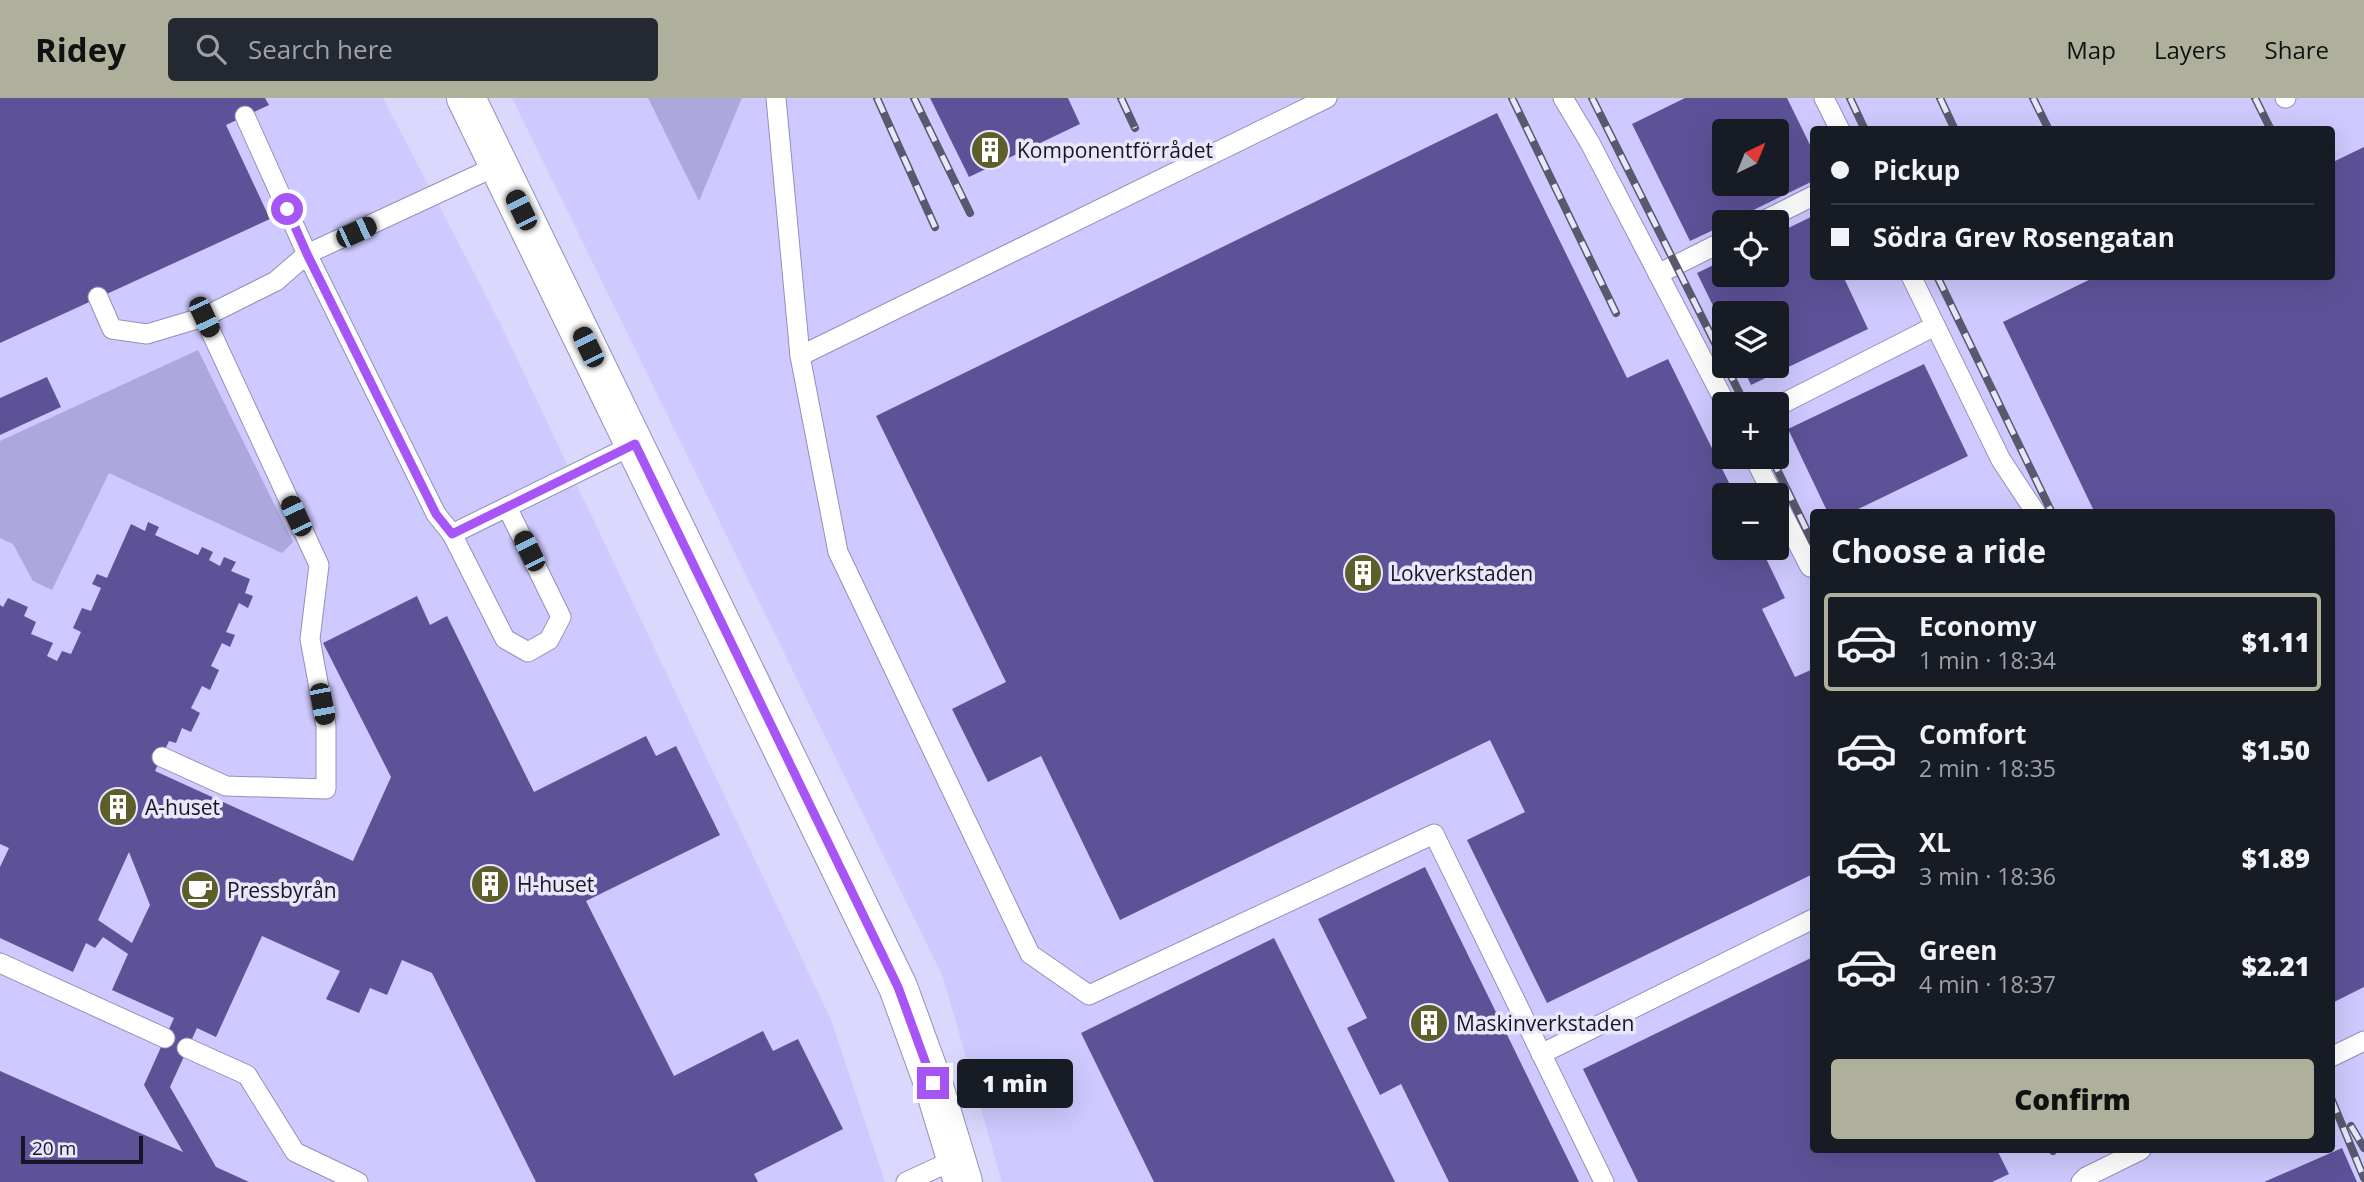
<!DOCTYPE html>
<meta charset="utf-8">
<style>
:root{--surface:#171b24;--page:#242831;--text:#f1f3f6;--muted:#9ea1a6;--line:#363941;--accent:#afb09b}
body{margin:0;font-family:"Open Sans",sans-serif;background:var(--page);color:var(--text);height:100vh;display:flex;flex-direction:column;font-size:26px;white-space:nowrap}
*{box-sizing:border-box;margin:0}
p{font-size:23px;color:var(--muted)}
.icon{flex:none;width:38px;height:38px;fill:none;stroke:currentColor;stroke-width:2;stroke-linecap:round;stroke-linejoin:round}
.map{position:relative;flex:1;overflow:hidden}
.drawer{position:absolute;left:1810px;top:411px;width:525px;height:644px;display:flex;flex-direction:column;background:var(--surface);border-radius:7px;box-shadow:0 7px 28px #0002}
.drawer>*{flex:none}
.guide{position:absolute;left:1810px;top:28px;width:525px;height:154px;border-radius:7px;box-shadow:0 7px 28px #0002;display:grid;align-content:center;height:154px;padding:0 21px;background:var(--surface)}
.needle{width:46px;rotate:43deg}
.controls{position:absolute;left:1712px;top:21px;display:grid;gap:14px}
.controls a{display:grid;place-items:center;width:77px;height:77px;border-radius:7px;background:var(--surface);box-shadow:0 7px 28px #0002;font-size:35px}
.scale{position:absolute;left:21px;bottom:18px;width:122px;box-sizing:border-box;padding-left:7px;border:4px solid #181626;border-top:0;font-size:19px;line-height:24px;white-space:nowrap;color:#181626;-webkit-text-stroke:5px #e8e7fa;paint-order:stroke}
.end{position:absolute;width:32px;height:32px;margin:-16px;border:9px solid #a855f7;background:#fff;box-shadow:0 0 0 4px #fff}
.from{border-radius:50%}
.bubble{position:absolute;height:49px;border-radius:7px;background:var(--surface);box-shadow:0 7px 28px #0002;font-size:23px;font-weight:800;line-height:49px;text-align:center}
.car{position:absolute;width:21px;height:42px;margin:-21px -10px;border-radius:9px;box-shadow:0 0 5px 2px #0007;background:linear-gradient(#222 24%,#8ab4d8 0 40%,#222 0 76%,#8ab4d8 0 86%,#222 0)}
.guide b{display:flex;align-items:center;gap:24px;height:66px;font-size:26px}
.guide b+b{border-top:2px solid var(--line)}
.guide i{width:18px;height:18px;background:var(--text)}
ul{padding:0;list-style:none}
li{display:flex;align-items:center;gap:21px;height:98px;margin:0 14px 10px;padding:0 7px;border:4px solid transparent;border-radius:7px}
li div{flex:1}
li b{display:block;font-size:26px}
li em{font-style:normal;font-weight:800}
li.active{border-color:var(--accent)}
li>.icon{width:63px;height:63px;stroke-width:1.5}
h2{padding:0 21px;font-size:32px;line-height:84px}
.button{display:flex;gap:14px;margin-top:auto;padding:14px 21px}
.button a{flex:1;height:80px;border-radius:7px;background:var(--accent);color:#111;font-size:28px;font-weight:800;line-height:80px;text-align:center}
header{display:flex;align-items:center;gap:42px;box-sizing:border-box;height:98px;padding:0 35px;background:var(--accent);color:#111}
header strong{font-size:33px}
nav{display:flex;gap:38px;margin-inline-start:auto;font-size:24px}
.search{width:490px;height:63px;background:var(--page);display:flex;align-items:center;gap:18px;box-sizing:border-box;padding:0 24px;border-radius:7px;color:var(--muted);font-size:26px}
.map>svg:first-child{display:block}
</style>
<header>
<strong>Ridey</strong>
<div class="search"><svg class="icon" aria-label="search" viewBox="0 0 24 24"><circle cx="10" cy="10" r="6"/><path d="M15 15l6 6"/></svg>Search here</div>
<nav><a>Map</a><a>Layers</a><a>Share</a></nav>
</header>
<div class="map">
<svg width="2364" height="1084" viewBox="0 0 2364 1084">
<rect width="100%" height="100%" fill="#dad8fc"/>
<g fill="#cec9fe" fill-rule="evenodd">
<polygon points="0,0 383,0 500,225 831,922 885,1084 0,1084"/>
<path d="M512 0H2364V1084H1002L943 879ZM1813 32H2331V178H1813ZM1724 33H1776V86H1724ZM1724 124H1776V177H1724ZM1724 215H1776V268H1724ZM1724 306H1776V359H1724ZM1724 397H1776V450H1724ZM1813 415H2331V1052H1813Z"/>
</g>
<g fill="#aca7dd">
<polygon points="648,0 742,0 699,103"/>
<polygon points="198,252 293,444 282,455 109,375 52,492 33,483 13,446 0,440 0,343"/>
</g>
<g fill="#5d5298" fill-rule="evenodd">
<polygon points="0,0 265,0 269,7 226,27 270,121 0,245"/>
<polygon points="930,0 1068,0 1080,26 969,79"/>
<path d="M1685 0H1787L1813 53V83L1729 124H1724V127L1690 143 1632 26ZM1724 33H1776V86H1724Z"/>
<polygon points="1497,15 1627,280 1668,261 1735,397 1724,397 1724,450 1761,450 1785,500 1762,511 1795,579 1813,571 1813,776 1547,905 1467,742 1525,714 1490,642 1120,822 1041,658 988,684 952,611 1006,584 876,318"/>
<polygon points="2364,49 2364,889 2334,904 2331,898 2331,415 2095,415 2003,224 2097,178 2331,178 2331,65"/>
<polygon points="1813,118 1813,178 1843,178 1868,231 1751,287 1742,268 1776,268 1776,215 1724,215 1724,230 1697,175 1724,162 1724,177 1776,177 1776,136"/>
<polygon points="1924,266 1968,358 1850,415 1828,415 1788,331"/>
<polygon points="47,279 61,309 0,337 0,300"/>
<path d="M148 424 159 429 155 437 198 457 202 449 213 454 209 462 220 468 224 459 236 464 231 473 250 481 245 495 253 498 248 510 239 505 226 534 235 537 230 549 222 545 211 568 219 572 210 592 202 588 191 610 200 615 191 634 182 630 176 645 169 643 155 673 353 763 391 679 323 545 417 498 430 527 447 518 534 694 646 638 656 658 676 648 720 737 586 803 674 978 763 933 773 953 798 941 843 1031 754 1076 758 1084H536L432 875 402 862 387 897 370 890 359 915 326 901 340 873 262 838 216 939 197 930 170 989 216 1069 249 1084H0V973L183 1054 144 987 174 920 112 892 128 856 103 839 95 850 86 845 73 874 0 840V769L9 750 0 746V507L3 509 8 500 28 509 24 518 36 524 31 536 53 545 47 558 57 563 62 553 71 556 81 534 73 530 82 510 91 513 101 490 92 486 97 476 107 480 131 426 145 433ZM129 754 150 807 132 845 98 822Z"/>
<polygon points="1425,769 1579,1084 1449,1084 1401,986 1380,997 1347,930 1367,920 1318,821"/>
<polygon points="1274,840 1395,1084 1154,1084 1081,935"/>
<polygon points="1813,859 1813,1052 1997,1052 2009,1076 1992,1084 1638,1084 1583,971"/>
<polygon points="2342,1050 2357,1084 2264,1084"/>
</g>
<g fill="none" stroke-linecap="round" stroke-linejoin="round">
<defs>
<g id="service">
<polyline points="776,0 800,258 838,454 1030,856 1089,897 1434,736 1604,1084"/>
<polyline points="1563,0 1590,45 1726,306"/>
<polyline points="1824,0 1840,32"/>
<polyline points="2285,0 2286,0"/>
<polyline points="245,18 307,156 436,416 452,436 505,541 528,554 549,542 561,519 507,409"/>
<polyline points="1761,124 1813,98"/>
<polyline points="1658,176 1724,143"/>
<polyline points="1911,178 2001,362 2036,415"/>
<polyline points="98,199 112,231 147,236 204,219 276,183 307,156 499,67"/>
<polyline points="800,258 1327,0"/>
<polyline points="1776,309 1935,228"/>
<polyline points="1754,359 1773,397"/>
<polyline points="1776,403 1810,469"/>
<polyline points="452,436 635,346"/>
<polyline points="162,659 226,688 326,691 326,628 310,541 319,467 204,219"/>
<polyline points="0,865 165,940"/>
<polyline points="187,950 247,977 295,1054 358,1084"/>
<polyline points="1541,956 1813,821"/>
<polyline points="2331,959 2364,943"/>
<polyline points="906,1084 956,1061"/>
<polyline points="2081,1084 2086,1079 2141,1052"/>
</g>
<polyline id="minor" points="466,0 898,889 933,985 963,1084"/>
</defs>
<use href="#service" stroke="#938fba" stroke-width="21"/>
<use href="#minor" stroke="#938fba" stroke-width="40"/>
<use href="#service" stroke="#fff" stroke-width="19"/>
<use href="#minor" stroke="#fff" stroke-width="38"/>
<defs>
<g id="rail">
<polyline points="877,0 935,129"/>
<polyline points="914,0 970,115"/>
<polyline points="1121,0 1135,30"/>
<polyline points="1512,0 1616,215"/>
<polyline points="1592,0 1724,263"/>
<polyline points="1850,0 1865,32"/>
<polyline points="1940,0 1955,32"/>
<polyline points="2033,0 2049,32"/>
<polyline points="2255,0 2271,32"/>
<polyline points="1937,178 2052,415"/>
<polyline points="1726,268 1745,306"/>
<polyline points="1771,359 1813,445"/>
<polyline points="2331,1000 2364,1080"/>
<polyline points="2351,1028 2364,1050"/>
<polyline points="2052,1052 2053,1053"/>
</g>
</defs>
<use href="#rail" stroke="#5a586e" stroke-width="8"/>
<use href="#rail" stroke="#e8e7fa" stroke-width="5" stroke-dasharray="16" stroke-linecap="butt"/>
</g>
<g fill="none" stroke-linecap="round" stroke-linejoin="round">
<polyline stroke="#a855f7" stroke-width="9" points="287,111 307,156 436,416 452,436 635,346 898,889 933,985"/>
</g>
<defs>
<symbol id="building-disc" viewBox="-11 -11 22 22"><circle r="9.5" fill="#5e5e2b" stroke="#e8e7fa"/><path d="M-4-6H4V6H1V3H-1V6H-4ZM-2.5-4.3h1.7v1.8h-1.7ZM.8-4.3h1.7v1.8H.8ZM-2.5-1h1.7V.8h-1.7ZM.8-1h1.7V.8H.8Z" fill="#fff"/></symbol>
<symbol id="cafe-disc" viewBox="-11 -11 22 22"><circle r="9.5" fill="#5e5e2b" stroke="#e8e7fa"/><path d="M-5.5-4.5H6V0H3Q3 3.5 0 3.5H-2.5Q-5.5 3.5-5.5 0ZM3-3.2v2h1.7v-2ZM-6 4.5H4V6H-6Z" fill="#fff"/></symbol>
</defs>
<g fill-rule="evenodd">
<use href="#building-disc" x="968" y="30" width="44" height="44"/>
<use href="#building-disc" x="1341" y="453" width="44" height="44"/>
<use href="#building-disc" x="96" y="687" width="44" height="44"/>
<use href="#building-disc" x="468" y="764" width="44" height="44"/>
<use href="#cafe-disc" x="178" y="770" width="44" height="44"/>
<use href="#building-disc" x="1407" y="903" width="44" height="44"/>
</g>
<g text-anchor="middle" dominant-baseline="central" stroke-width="7" stroke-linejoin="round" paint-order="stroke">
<g font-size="21" fill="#181626" stroke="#e8e7fa" text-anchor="start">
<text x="1017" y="52">Komponentförrådet</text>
<text x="1390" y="475">Lokverkstaden</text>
<text x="145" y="709">A-huset</text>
<text x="517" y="786">H-huset</text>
<text x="227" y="792">Pressbyrån</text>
<text x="1456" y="925">Maskinverkstaden</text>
</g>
</g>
</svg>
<div class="controls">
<a><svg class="needle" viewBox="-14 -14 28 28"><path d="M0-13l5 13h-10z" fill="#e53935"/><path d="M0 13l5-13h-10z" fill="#9ea1a6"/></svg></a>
<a><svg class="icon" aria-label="locate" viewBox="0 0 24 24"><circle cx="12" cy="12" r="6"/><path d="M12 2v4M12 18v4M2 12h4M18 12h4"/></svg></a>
<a><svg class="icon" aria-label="layers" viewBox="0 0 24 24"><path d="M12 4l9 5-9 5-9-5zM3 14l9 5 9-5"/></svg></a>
<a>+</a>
<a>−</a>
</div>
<div class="scale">20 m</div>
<i class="end from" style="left:287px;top:111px"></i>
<i class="end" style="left:933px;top:985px"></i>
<div class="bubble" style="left:957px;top:961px;width:116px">1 min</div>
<i class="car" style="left:521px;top:112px;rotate:334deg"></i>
<i class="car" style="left:356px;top:134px;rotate:65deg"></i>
<i class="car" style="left:204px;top:219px;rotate:155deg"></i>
<i class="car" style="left:588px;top:249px;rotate:334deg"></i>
<i class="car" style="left:296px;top:418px;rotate:335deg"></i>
<i class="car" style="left:529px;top:453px;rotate:334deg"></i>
<i class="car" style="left:322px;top:606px;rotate:169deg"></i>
<div class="guide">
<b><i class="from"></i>Pickup</b>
<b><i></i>Södra Grev Rosengatan</b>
</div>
<section class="drawer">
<h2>Choose a ride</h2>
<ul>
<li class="active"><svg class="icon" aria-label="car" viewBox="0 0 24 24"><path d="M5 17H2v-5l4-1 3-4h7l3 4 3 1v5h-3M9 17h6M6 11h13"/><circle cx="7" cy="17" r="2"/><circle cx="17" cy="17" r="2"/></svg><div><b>Economy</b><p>1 min · 18:34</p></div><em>$1.11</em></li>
<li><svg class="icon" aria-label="car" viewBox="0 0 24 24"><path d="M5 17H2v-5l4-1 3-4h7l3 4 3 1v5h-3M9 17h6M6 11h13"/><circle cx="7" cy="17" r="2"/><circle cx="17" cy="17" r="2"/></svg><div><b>Comfort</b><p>2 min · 18:35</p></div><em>$1.50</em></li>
<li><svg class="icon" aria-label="car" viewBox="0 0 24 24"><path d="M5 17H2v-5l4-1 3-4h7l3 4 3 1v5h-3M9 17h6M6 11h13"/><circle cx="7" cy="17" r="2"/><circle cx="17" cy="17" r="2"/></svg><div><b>XL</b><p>3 min · 18:36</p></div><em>$1.89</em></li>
<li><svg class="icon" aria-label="car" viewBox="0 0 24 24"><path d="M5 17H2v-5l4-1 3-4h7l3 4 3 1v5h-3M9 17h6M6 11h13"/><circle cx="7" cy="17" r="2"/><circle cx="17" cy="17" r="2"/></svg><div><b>Green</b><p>4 min · 18:37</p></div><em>$2.21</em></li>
</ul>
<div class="button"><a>Confirm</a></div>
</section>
</div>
